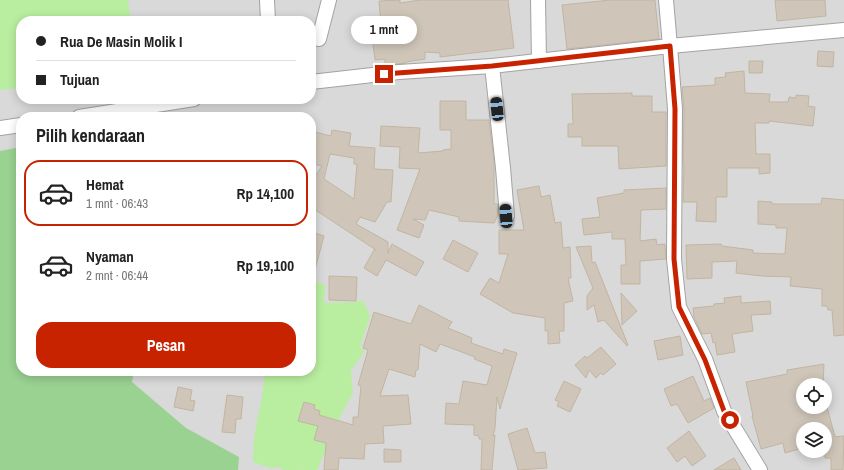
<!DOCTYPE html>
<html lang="id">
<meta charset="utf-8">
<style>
:root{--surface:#fff;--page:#f6f6f6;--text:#222;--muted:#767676;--line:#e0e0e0;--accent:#c82300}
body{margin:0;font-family:"Archivo Narrow",sans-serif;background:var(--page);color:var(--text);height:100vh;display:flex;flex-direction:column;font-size:15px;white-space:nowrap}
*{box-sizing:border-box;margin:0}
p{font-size:13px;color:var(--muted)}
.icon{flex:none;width:22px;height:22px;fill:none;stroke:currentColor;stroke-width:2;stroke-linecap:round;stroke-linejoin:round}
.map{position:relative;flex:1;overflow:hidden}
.side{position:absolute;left:16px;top:112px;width:300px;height:264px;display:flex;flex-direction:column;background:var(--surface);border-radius:16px;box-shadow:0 2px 10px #0003}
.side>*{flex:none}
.top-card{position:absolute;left:16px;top:16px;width:300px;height:88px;border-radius:16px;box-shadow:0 2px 10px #0003;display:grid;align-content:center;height:88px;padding:0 20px;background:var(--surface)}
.controls{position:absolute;left:796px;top:378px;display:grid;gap:8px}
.controls a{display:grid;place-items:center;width:36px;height:36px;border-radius:50%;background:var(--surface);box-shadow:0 2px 10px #0003;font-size:20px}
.end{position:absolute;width:18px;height:18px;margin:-9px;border:5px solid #c82300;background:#fff;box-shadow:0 0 0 2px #fff}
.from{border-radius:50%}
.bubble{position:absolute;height:28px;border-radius:14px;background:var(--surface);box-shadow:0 2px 10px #0003;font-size:13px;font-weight:700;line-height:28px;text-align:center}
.car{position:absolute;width:12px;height:24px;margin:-12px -6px;border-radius:5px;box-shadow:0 0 3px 1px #0007;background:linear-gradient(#222 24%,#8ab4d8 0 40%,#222 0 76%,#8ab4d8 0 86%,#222 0)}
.top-card b{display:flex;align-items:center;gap:14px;height:38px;font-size:15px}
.top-card b+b{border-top:1px solid var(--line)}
.top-card i{width:10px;height:10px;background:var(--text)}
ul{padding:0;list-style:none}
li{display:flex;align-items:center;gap:12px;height:66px;margin:0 8px 6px;padding:0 12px;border:2px solid transparent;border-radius:16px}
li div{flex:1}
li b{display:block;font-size:15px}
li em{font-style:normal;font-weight:700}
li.selected{border-color:var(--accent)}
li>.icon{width:36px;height:36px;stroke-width:1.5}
h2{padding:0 20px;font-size:18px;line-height:48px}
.primary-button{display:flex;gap:8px;margin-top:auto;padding:8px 20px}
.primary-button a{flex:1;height:46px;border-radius:16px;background:var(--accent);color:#fff;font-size:16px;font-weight:700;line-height:46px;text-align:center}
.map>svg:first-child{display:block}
</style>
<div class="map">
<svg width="844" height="470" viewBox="0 0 844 470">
<rect width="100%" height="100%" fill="#efece0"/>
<path fill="#dad9d9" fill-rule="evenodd" d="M0 0H844V470H0ZM21 21H311V99H21ZM21 117H311V371H21ZM803 385H825V407H803ZM803 429H825V451H803Z"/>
<g fill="#b9eea0">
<polygon points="0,0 128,0 131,21 21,21 21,88 0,90"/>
<polygon points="312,280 325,285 324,303 358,302 363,300 370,316 360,348 365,351 351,370 353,393 343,411 317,470 302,470 301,469 300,470 282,470 281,467 270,468 253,462 254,437 262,396 265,371 311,371"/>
</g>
<polygon fill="#99d291" points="21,147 21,371 134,371 132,382 186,428 239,457 238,470 0,470 0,151"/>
<g fill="#cfc6b9" stroke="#c1b5a1" fill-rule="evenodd">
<polygon points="400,0 400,3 420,0 508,0 514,48 440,57 440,53 425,52 425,59 406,62 406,63 385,65 385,59 375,60 372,36 382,35 379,1"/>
<polygon points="610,0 655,0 659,39 567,49 562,5"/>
<polygon points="775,0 825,0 826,16 777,21"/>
<polygon points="818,51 834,52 833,67 817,66"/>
<polygon points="749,61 763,61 762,73 749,73"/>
<polygon points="744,71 745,93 770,94 769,102 788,102 789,97 796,98 796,95 809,96 808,106 815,107 813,126 769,121 769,123 755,123 756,154 770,154 770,173 759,174 759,168 727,168 727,197 716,197 716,222 696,221 697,202 683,202 684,165 683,165 684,109 682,87 715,85 715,78 726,77 725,73"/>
<polygon points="632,93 632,96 652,96 652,112 666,112 666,166 619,169 618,146 582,146 582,137 568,137 568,124 573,124 572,94"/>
<polygon points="440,101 466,101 466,120 489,120 494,161 494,204 498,204 498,215 494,223 459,221 459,217 429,210 425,220 413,219 424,225 419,238 397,230 420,169 399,168 400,147 380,146 381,126 420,128 418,153 443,151 443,150 451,149 451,130 440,130"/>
<path d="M332 130 351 133 349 146 375 148 374 169 393 170 391 202H387L375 222 360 217 356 224 388 242V253L392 244 424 262 416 276 386 260 377 276 364 268 374 250H376L311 207V182L322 166 313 164 316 151 311 150V131L331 136ZM330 154 354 158V164H357L354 199 324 179Z"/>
<polygon points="539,186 541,197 550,195 555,223 561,222 563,248 570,247 571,278 568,278 573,301 564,303 564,331 559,331 560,343 548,344 548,331 545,331 545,318 513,313 480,294 490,278 499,283 508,254 499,254 499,230 524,230 517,190"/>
<polygon points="666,188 666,209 641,210 640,241 656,239 657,245 665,244 666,259 640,261 640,284 621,284 621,265 626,265 625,239 612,239 612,232 584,235 582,219 600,217 597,198 624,193 624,190"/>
<polygon points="822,198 844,200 844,335 834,336 832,310 828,310 827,306 822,306 822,289 790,286 791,277 762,276 736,273 737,261 712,262 712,278 687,279 686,245 721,244 722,246 753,250 753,253 785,254 787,228 776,228 776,225 758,224 758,201 772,202 772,204 821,204"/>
<polygon points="311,232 324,236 314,273 311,273"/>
<polygon points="453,240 478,253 468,272 443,259"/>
<polygon points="591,246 592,263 595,262 628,345 627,346 604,320 598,322 594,305 587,310 587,296 593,288 576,247"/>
<polygon points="329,276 357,277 356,301 329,300"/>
<polygon points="621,293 637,311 622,325"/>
<polygon points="741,296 741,303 770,301 771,314 751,315 753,331 732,334 735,352 717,355 715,342 713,343 711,333 702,334 694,317 693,308 714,306 714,304 725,303 724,298"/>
<polygon points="419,305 452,322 448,328 472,338 471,343 503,354 504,349 517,353 500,409 497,397 495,428 493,436 495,435 492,470 481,470 482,439 479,439 479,436 474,435 474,425 445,424 446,403 459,404 463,381 487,385 492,366 474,359 475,357 440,344 436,352 420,344 418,370 416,370 415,377 389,369 380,396 408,395 411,424 383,426 384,443 365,444 364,459 339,458 338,470 324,470 326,443 314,440 318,426 298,421 304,402 315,405 314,409 320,411 319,415 353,425 353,417 358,417 361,386 358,385 368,350 363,348 374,312 411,324"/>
<polygon points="680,336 683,355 658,360 654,341"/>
<polygon points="601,347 616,364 603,375 601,373 596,378 589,370 586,378 575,365 585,356 587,358"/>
<polygon points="824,364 823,385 803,385 803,407 827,407 835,437 844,436 843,470 831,470 831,458 825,458 825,429 803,429 803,448 785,453 783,443 761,449 752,416 753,416 746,382 787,374 787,370"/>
<polygon points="693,376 704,401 710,398 714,408 688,423 677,404 671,406 664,389"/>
<polygon points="564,381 581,389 570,412 557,406 559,402 555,400"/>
<polygon points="178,387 192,390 190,400 195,401 193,411 174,407"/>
<polygon points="227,395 243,397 241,419 236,419 235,433 222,432"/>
<polygon points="527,428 535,453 545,452 547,468 518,470 508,434"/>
<polygon points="689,431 706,456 692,466 685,456 677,462 667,448"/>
<polygon points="384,449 401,450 401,462 384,462"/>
<polygon points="734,458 741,470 714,470"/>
</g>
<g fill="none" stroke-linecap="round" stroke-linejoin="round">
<defs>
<g id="minor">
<polyline points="267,0 268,21"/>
<polyline points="538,0 539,61"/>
<polyline points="666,0 670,46 844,30"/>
<polyline points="319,39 329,0"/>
<polyline points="492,66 503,168 507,216"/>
<polyline points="311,82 399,72 492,66 670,46 675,109 674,259 679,307 705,359 724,411 760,470"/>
<polyline points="79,117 194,99"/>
<polyline points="0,128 21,125"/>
</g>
</defs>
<use href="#minor" stroke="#a3a3a3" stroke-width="16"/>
<use href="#minor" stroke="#fff" stroke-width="14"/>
</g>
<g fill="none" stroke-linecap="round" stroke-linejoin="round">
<polyline stroke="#c82300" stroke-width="5" points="384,74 492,66 670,46 675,109 674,259 679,307 705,360 724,411 730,420"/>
</g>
</svg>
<div class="controls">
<a><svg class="icon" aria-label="locate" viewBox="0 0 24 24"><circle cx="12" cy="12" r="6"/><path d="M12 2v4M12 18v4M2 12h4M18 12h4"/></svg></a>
<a><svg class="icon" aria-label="layers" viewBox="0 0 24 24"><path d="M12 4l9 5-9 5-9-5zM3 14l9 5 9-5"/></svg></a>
</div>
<i class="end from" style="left:730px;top:420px"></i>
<i class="end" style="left:384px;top:74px"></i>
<div class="bubble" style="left:351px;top:16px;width:66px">1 mnt</div>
<i class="car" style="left:497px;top:109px;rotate:354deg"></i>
<i class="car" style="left:506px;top:216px;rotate:356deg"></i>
<div class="top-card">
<b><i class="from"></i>Rua De Masin Molik I</b>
<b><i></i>Tujuan</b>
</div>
<section class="side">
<h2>Pilih kendaraan</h2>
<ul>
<li class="selected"><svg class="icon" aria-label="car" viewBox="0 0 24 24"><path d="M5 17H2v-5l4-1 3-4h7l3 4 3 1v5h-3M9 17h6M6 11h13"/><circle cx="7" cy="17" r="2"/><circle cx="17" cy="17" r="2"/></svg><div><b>Hemat</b><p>1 mnt · 06:43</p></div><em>Rp 14,100</em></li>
<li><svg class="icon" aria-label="car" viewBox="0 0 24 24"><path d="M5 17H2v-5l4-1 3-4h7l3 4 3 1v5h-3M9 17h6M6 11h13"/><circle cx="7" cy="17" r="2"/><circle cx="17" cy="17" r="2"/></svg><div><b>Nyaman</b><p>2 mnt · 06:44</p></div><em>Rp 19,100</em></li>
</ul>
<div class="primary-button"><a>Pesan</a></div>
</section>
</div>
